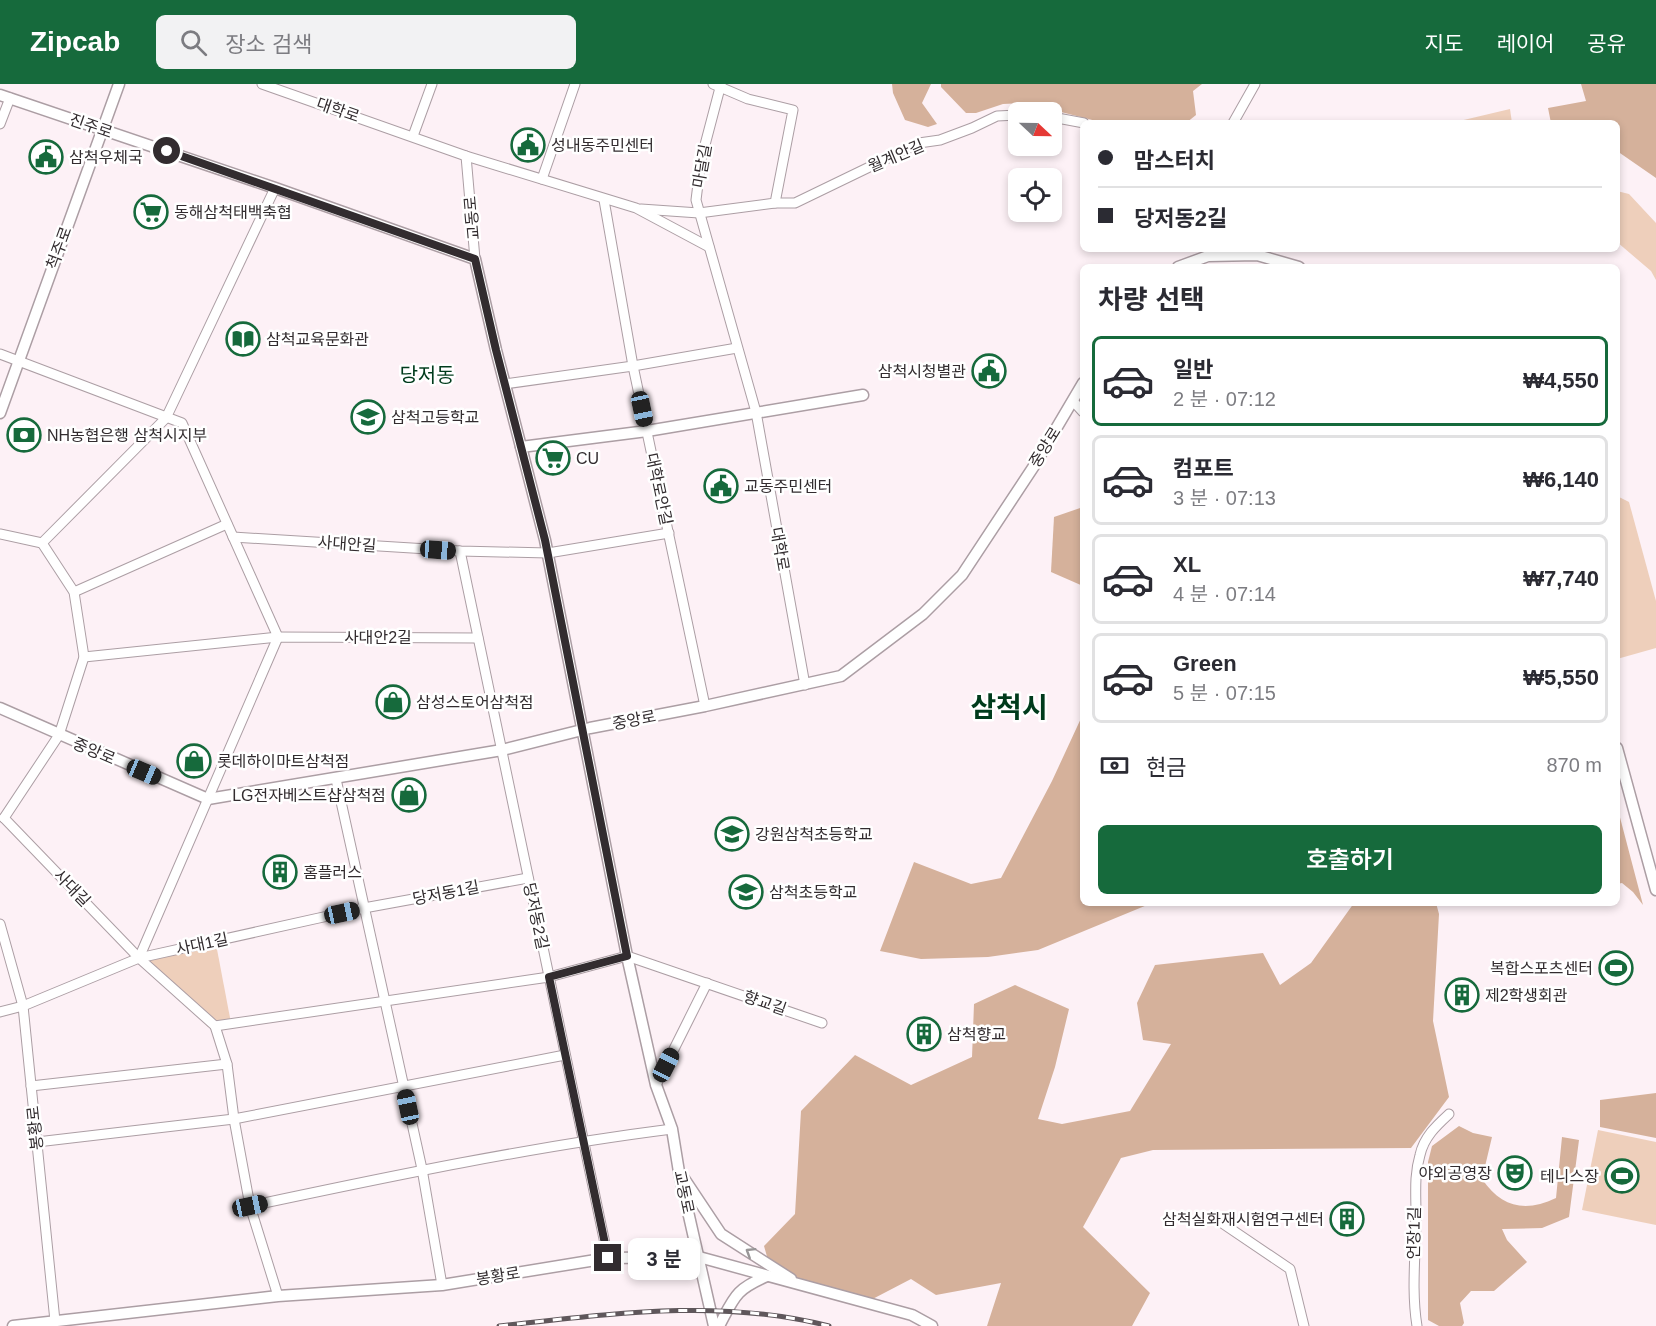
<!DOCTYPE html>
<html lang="ko">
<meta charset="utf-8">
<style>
:root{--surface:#fff;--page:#f2f2f3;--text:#2b2b33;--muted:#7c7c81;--line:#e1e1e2;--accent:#166a3c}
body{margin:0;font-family:Helvetica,"Noto Sans KR",sans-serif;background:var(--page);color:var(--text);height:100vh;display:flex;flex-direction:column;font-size:22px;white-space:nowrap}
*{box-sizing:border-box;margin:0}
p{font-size:20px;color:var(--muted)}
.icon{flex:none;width:33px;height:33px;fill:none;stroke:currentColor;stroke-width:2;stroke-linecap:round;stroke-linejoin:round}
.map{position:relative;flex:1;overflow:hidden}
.drawer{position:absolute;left:1080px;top:180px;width:540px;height:642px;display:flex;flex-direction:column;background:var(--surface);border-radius:9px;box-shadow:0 3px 9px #0003}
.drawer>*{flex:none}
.banner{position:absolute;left:1080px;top:36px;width:540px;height:132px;border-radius:9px;box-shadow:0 3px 9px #0003;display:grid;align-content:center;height:132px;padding:0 18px;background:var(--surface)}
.needle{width:39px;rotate:112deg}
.controls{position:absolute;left:1008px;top:18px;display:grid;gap:12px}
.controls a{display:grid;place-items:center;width:54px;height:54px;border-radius:9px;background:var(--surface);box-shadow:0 3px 9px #0003;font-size:30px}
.end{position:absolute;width:27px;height:27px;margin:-14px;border:8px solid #322c2f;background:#fff;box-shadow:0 0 0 3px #fff}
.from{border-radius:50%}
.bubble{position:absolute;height:42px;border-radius:9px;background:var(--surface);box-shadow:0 3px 9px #0003;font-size:20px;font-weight:600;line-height:42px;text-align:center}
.car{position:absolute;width:18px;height:36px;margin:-18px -9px;border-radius:8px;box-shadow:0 0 4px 2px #0007;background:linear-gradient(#222 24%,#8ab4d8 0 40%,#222 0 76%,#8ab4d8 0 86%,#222 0)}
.banner b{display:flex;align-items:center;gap:21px;height:57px;font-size:22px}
.banner b+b{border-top:2px solid var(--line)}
.banner i{width:15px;height:15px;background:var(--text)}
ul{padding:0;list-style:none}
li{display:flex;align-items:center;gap:18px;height:90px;margin:0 12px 9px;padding:0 6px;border:3px solid var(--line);border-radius:9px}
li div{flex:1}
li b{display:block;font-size:22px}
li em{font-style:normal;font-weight:600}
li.current{border-color:var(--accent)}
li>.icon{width:54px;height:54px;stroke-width:1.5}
h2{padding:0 18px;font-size:27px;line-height:72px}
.pay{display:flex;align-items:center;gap:15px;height:66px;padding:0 18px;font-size:22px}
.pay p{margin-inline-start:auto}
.action{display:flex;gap:12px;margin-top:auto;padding:12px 18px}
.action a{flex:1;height:69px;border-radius:9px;background:var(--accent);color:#fff;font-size:24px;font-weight:600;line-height:69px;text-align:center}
header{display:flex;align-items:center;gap:36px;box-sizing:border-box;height:84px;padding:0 30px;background:var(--accent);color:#fff}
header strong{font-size:28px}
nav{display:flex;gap:33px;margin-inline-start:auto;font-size:21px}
.search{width:420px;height:54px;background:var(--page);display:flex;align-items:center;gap:15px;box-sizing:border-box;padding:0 21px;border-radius:9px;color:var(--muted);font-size:22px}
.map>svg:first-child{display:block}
</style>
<header>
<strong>Zipcab</strong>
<div class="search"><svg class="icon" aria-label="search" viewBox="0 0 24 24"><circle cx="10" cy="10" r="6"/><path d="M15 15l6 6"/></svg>장소 검색</div>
<nav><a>지도</a><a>레이어</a><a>공유</a></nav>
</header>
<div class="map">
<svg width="1656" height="1242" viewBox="0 0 1656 1242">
<rect width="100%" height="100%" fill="#fdf1f6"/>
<g fill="#eecfbb">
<polygon points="1510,25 1512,39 1451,39"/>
<polygon points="1617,107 1629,110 1656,139 1656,196 1651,187 1617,158"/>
<polygon points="1617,412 1629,418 1656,517 1656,564 1617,575"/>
<polygon points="216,860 231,939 208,943 145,875"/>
<polygon points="1598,1046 1656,1058 1656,1141 1582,1126"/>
</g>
<g fill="#d5b19b">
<polygon points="892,0 931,0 922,19 937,40 928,43 905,36 893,9"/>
<polygon points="941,0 1202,0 1193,7 1196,31 1186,39 1104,39 1026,19 1003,20 976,29 966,29 941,3"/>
<polygon points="1581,0 1656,0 1656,94 1617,67 1617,39 1551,39 1548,24 1586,17"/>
<polygon points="1083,423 1083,502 1051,488 1054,433"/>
<polygon points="1083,630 1083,819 1152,819 1038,866 988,873 921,875 880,867 914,778 971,800 1001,794 1052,697"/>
<polygon points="1617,722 1643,821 1633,808 1622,799 1617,800"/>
<polygon points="1354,819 1436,819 1439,830 1433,937 1449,1013 1411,1064 1153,1066 1121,1074 1083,1143 1150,1209 1132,1242 987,1242 1001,1199 936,1211 911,1195 863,1220 770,1183 764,1162 795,1130 801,1027 855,971 911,1001 972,973 974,920 1015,901 1069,925 1055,983 1038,1035 1062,1040 1130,1027 1171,960 1143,956 1137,919 1155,881 1263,869 1280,901 1311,879"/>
<polygon points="1656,1009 1656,1054 1600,1043 1600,1016"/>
<path d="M1459 1042 1473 1049 1492 1053 1482 1095C1501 1123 1525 1129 1556 1114L1562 1053 1579 1056 1569 1133 1542 1144 1502 1145 1507 1156 1527 1178 1494 1207H1471L1460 1219 1464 1239 1462 1242H1439L1428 1236V1078L1432 1062Z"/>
</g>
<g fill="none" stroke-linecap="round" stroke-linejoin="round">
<defs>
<g id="minor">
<polyline points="262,0 466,72 636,124 709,163"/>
<polyline points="721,0 701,76 696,116 756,328 805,601"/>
<polyline points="1052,33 1084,39"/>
<polyline points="1233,39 1255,0"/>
<polyline points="0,40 10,14"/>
<polyline points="413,52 432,0"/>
<polyline points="466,72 475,175"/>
<polyline points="542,95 575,0"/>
<polyline points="604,116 633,282 705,622"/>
<polyline points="775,119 795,119 919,59 940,56 972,44 997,32 1018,31"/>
<polyline points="641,125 699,129 775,119 793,26 748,15 713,0"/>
<polyline points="0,270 182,339 278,553 139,874 23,922 0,928"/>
<polyline points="505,300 633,282 737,264"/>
<polyline points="1073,317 1083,328"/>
<polyline points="0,450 42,459"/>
<polyline points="233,453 460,467 548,469 669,449"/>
<polyline points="42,459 166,334 275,104"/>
<polyline points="460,467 608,1174"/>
<polyline points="74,508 227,440"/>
<polyline points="84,573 278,553 478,554"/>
<polyline points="336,695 422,1085 442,1201"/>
<polyline points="4,734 139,874 215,942 227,980 234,1035 250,1122 278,1212"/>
<polyline points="4,734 59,651 84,573 74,508 42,459"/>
<polyline points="0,840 23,922 55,1237"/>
<polyline points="139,874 364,824 528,794"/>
<polyline points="215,942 549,893 627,872 822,939"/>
<polyline points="656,1001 707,899"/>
<polyline points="31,1002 227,980"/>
<polyline points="37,1058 234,1035 565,971"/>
<path d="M250 1122C391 1092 530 1063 672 1045"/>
<polyline points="1222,1139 1290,1185 1304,1242"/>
<path d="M1417 1242C1411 1205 1416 1168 1416 1131 1416 1110 1414 1091 1420 1071 1424 1053 1436 1042 1449 1030"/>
</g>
<g id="tertiary">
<polyline points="0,11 275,104 475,175 496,266 545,456 627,872 656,1001 672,1045 679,1088 714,1242"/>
<polyline points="1178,183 1208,172 1257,171 1299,183"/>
<polyline points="0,329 119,0"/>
<polyline points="521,363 647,347 863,311"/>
<polyline points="0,624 208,715 502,666 590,644 705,622 841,592 923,530 962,491 1034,382 1083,299"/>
<polyline points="1617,664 1656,806"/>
<polyline points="683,1093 721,1150 791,1195"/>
<polyline points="13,1242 278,1212 442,1201 608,1174 699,1173 912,1231 932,1242"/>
<path d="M719 1242C735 1212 735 1206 767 1192"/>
</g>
</defs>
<use href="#minor" stroke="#ac9ea4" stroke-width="11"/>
<use href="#tertiary" stroke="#ac9ea4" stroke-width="13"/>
<use href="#minor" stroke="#fff" stroke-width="9"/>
<use href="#tertiary" stroke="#fff" stroke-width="10"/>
<defs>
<path id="rail" d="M499 1242C610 1230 719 1214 829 1242"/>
</defs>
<use href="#rail" stroke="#5f575b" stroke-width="5"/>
<use href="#rail" stroke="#fff" stroke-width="3" stroke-dasharray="9" stroke-linecap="butt"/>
</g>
<defs><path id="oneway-chevron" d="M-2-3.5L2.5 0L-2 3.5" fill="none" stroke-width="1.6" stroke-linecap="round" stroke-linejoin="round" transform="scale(1.5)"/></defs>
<use stroke="#989697" href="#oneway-chevron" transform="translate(750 1168) rotate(-148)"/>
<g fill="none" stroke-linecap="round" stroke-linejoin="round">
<polyline stroke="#322c2f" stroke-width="8" points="167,67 475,175 496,266 545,456 627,872 549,893 608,1174"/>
</g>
<defs>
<symbol id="civic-ring" viewBox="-11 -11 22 22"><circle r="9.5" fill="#fff" stroke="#166a3c" stroke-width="1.5"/><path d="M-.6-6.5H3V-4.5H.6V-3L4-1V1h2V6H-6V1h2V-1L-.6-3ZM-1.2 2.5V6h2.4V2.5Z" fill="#166a3c"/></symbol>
<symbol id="supermarket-ring" viewBox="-11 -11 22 22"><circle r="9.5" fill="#fff" stroke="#166a3c" stroke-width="1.5"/><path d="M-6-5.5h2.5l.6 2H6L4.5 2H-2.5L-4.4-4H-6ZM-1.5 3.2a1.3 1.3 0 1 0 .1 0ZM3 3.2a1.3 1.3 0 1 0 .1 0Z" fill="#166a3c"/></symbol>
<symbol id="library-ring" viewBox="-11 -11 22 22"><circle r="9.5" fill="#fff" stroke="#166a3c" stroke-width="1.5"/><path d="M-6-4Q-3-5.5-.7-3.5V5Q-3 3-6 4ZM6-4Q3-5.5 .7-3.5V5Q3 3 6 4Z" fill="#166a3c"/></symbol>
<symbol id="school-ring" viewBox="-11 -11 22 22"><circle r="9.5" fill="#fff" stroke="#166a3c" stroke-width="1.5"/><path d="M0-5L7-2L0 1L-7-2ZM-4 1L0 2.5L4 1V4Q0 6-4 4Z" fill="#166a3c"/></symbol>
<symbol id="bank-ring" viewBox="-11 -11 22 22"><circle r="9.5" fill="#fff" stroke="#166a3c" stroke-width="1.5"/><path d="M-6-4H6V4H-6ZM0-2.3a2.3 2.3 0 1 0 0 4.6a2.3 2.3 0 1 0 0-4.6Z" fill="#166a3c"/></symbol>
<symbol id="shop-ring" viewBox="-11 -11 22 22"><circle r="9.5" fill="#fff" stroke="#166a3c" stroke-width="1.5"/><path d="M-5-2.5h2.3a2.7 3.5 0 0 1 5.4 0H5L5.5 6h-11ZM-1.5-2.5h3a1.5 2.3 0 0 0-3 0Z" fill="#166a3c"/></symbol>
<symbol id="building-ring" viewBox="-11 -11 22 22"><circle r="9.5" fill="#fff" stroke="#166a3c" stroke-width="1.5"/><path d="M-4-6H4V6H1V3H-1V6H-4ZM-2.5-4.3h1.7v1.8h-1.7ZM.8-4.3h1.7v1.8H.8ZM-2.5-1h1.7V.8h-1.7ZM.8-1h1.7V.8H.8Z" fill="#166a3c"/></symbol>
<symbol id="stadium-ring" viewBox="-11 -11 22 22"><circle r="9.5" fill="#fff" stroke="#166a3c" stroke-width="1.5"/><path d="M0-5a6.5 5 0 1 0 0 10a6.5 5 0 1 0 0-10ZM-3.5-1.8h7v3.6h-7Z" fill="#166a3c"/></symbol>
<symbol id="theatre-ring" viewBox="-11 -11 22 22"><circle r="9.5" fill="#fff" stroke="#166a3c" stroke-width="1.5"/><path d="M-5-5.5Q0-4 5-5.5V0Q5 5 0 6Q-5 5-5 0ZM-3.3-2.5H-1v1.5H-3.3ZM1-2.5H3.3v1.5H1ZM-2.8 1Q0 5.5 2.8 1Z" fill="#166a3c"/></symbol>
</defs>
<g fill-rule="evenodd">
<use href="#civic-ring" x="509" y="42" width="38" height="38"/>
<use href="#civic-ring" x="27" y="54" width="38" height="38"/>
<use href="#supermarket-ring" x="132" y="109" width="38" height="38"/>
<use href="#library-ring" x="224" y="236" width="38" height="38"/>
<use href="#civic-ring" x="970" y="268" width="38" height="38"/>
<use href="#school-ring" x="349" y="314" width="38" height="38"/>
<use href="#bank-ring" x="5" y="332" width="38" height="38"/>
<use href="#supermarket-ring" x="534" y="355" width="38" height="38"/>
<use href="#civic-ring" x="702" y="383" width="38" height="38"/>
<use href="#shop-ring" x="374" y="599" width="38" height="38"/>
<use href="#shop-ring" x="175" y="658" width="38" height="38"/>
<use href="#shop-ring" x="390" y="692" width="38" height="38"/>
<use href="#school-ring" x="713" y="731" width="38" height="38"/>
<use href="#building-ring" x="261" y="769" width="38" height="38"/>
<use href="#school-ring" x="727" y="789" width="38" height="38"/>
<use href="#stadium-ring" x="1597" y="865" width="38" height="38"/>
<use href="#building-ring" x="1443" y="892" width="38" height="38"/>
<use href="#building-ring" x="905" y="931" width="38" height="38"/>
<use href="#theatre-ring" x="1496" y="1070" width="38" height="38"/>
<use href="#stadium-ring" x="1603" y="1073" width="38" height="38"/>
<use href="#building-ring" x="1328" y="1116" width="38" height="38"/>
</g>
<g text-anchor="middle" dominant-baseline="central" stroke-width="5" stroke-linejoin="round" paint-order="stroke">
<g font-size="16" fill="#322c2f" stroke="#fff">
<text transform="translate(338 26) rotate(19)">대학로</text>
<text transform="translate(91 42) rotate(19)">진주로</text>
<text transform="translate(896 72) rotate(-23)">월계안길</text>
<text transform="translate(702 82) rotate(-80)">마달길</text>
<text transform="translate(472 134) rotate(-95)">교동로</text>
<text transform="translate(59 164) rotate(-70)">척주로</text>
<text transform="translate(1045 363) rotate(-58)">중앙로</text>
<text transform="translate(659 405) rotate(78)">대학로안길</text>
<text transform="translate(347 460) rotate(4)">사대안길</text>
<text transform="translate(780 465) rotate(80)">대학로</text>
<text x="378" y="553">사대안2길</text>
<text transform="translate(634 636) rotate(-11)">중앙로</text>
<text transform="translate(94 667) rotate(23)">중앙로</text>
<text transform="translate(72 804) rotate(46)">사대길</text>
<text transform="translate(446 809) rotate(-11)">당저동1길</text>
<text transform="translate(536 832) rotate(78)">당저동2길</text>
<text transform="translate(202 860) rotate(-12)">사대1길</text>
<text transform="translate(765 919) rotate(19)">향교길</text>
<text transform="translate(35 1044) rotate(-96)">봉황로</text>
<text transform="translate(684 1108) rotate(78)">교동로</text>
<text transform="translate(1414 1149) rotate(-89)">언장1길</text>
<text transform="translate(498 1192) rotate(-9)">봉황로</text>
</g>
<g font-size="16" fill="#322c2f" stroke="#fff" text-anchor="start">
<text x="551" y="61">성내동주민센터</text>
<text x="69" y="73">삼척우체국</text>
<text x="174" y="128">동해삼척태백축협</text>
<text x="266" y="255">삼척교육문화관</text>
<text x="966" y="287" text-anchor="end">삼척시청별관</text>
<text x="391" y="333">삼척고등학교</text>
<text x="47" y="351">NH농협은행 삼척시지부</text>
<text x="576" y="374">CU</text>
<text x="744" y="402">교동주민센터</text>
<text x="416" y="618">삼성스토어삼척점</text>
<text x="217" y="677">롯데하이마트삼척점</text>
<text x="386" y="711" text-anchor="end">LG전자베스트샵삼척점</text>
<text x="755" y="750">강원삼척초등학교</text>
<text x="303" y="788">홈플러스</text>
<text x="769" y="808">삼척초등학교</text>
<text x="1593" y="884" text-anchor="end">복합스포츠센터</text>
<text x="1485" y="911">제2학생회관</text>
<text x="947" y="950">삼척향교</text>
<text x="1492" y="1089" text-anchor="end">야외공영장</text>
<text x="1599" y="1092" text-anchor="end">테니스장</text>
<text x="1324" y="1135" text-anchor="end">삼척실화재시험연구센터</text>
</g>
<g font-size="20" fill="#003b1c" stroke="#fff">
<text x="427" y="291">당저동</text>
</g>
<g font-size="28" font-weight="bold" fill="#003b1c" stroke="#fff">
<text x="1009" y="623">삼척시</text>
</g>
</g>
</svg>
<div class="controls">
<a><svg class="needle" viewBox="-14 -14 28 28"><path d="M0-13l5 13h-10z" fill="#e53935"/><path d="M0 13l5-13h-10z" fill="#7c7c81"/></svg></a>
<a><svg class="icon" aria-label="locate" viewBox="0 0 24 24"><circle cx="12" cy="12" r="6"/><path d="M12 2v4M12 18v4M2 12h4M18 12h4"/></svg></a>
</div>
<i class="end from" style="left:167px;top:67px"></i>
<i class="end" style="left:608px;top:1174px"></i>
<div class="bubble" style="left:628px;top:1154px;width:72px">3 분</div>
<i class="car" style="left:642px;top:325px;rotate:168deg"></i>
<i class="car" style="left:438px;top:466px;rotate:94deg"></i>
<i class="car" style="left:144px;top:688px;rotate:113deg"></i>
<i class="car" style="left:342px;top:829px;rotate:78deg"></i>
<i class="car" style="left:666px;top:981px;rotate:27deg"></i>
<i class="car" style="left:408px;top:1023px;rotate:348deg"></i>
<i class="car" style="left:250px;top:1122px;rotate:78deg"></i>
<div class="banner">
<b><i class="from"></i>맘스터치</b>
<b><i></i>당저동2길</b>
</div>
<section class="drawer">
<h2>차량 선택</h2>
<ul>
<li class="current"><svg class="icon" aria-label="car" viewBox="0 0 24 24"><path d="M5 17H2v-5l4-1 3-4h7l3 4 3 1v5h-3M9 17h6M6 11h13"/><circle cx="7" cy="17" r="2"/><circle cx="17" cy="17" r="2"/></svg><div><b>일반</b><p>2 분 · 07:12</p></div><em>₩4,550</em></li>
<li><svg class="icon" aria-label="car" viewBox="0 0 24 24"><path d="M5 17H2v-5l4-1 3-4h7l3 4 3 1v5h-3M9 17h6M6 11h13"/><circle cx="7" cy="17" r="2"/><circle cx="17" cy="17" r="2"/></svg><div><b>컴포트</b><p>3 분 · 07:13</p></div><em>₩6,140</em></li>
<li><svg class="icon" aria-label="car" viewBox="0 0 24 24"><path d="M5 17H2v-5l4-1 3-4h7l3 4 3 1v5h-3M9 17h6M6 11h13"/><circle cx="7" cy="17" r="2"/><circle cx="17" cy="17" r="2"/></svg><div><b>XL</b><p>4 분 · 07:14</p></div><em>₩7,740</em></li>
<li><svg class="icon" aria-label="car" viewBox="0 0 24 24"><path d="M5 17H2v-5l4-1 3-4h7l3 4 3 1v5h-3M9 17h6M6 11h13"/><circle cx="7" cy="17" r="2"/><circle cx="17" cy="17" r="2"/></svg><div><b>Green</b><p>5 분 · 07:15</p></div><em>₩5,550</em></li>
</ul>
<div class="pay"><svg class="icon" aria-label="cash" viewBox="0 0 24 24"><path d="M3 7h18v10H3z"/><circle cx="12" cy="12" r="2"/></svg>현금<p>870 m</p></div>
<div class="action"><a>호출하기</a></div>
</section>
</div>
